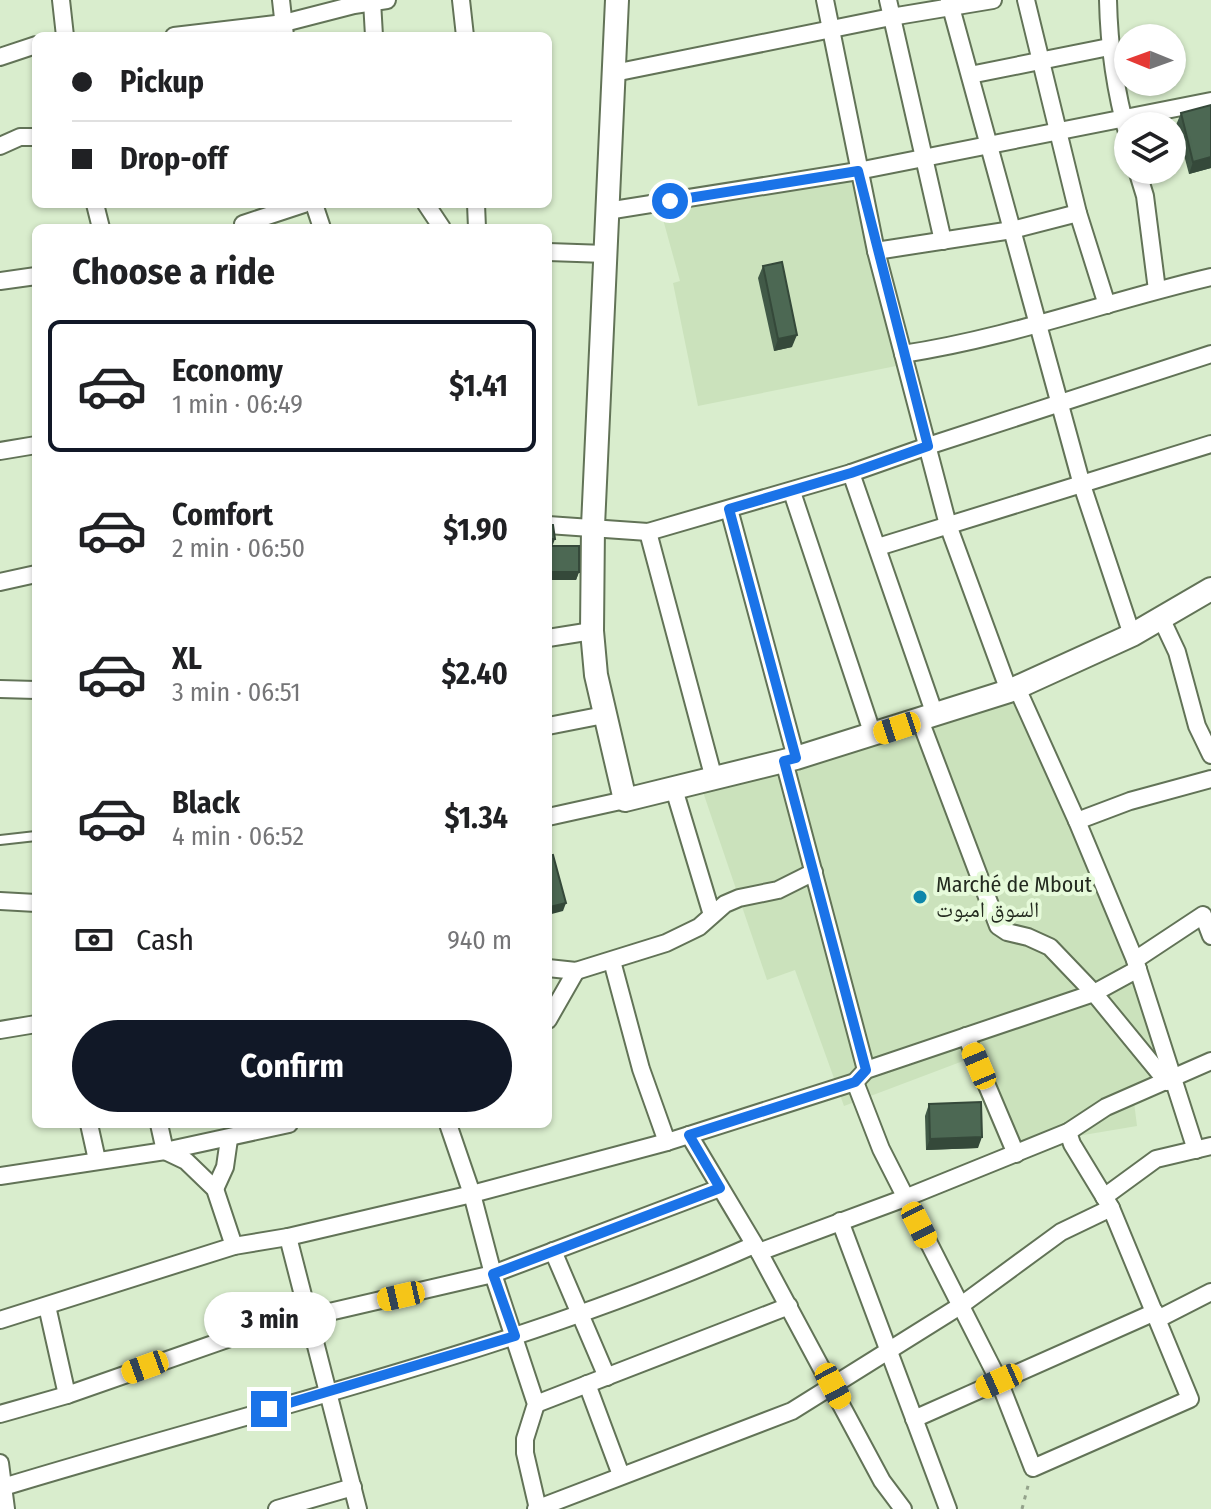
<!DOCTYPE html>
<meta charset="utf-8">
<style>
:root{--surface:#fff;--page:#f2f2f2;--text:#202124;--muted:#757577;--line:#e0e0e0;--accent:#111827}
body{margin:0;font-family:"Fira Sans Condensed","Noto Naskh Arabic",sans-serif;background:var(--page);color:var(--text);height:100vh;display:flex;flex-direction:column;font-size:30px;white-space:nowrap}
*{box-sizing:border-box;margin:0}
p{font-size:26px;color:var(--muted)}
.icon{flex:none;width:44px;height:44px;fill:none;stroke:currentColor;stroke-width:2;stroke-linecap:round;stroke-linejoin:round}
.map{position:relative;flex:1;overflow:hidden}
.panel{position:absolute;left:32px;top:224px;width:520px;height:904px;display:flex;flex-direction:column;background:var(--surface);border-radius:12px;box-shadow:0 2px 6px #0004}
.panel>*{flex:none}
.guide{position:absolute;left:32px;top:32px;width:520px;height:176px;border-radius:12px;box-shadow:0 2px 6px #0004;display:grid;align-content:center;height:176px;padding:0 40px;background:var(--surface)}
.needle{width:52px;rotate:271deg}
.buttons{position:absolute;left:1114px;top:24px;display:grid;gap:16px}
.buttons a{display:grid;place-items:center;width:72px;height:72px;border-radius:50%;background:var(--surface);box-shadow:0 2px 6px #0004;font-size:40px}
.end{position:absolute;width:36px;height:36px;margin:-18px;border:10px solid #1a73e8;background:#fff;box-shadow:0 0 0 4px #fff}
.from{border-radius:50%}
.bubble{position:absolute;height:56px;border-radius:28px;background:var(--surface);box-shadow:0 2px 6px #0004;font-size:26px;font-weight:700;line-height:56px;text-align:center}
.car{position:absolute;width:24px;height:48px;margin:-24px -12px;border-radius:10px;box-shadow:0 0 6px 2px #0007;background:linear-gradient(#f5c518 24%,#345 0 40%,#f5c518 0 76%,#345 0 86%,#f5c518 0)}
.guide b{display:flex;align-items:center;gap:28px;height:76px;font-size:30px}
.guide b+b{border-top:2px solid var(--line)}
.guide i{width:20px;height:20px;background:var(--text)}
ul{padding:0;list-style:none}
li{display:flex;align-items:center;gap:24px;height:132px;margin:0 16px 12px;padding:0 24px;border:4px solid transparent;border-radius:12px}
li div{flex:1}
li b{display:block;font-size:30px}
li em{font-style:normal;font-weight:700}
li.selected{border-color:var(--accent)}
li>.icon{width:72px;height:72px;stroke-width:1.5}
h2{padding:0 40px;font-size:36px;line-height:96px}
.pay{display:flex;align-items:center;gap:20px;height:88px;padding:0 40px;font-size:30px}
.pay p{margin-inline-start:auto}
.primary-button{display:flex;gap:16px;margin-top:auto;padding:16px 40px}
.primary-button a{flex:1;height:92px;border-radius:48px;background:var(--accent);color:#fff;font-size:32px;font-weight:700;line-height:92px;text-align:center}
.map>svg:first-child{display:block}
</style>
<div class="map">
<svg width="1211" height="1509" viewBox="0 0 1211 1509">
<rect width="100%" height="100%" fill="#d9edcd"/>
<g fill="#cbe2bc">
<polygon points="854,181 896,366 698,406 673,283 680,281 661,212"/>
<polygon points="1011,696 1072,823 1135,979 1165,1072 1156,1080 1132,1086 1137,1126 1018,1146 979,1055 844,1106 795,970 767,980 703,792"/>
</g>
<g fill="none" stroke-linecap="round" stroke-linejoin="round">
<defs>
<polyline id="lane" points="0,840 36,836"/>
<g id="street">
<polyline points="61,0 65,36"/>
<polyline points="281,0 285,36"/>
<polyline points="461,0 465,36"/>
<polyline points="825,0 876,251 948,525 1009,691"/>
<polyline points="888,0 943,241"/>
<polyline points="949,0 1082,485 1132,635"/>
<polyline points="1026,0 1078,213 1107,305"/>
<path d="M1108 0C1109 48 1115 90 1128 136"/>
<polyline points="372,1 374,36"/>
<polyline points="174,36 284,23 354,5 387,0"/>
<polyline points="0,57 36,45"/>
<polyline points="614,73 891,17 993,0"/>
<polyline points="970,75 1109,47"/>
<polyline points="0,146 20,137 36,137"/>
<polyline points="1137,170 1145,196 1157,290"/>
<polyline points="95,204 101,228"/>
<polyline points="314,204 322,228"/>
<polyline points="426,204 442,228"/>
<polyline points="476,204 477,228"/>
<polyline points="607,211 858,171 1211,101"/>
<polyline points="244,228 243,224 304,204"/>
<polyline points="876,251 1012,230 1078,213"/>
<polyline points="548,252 606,254"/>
<polyline points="0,281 36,276"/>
<path d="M903 354C1009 338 1108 301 1211 277"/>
<polyline points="0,451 36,445"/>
<polyline points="851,473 935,715"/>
<polyline points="792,492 873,735"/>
<polyline points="729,509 796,758"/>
<polyline points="548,525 648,532 851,473 928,446 1211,354"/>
<polyline points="648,532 714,779"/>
<polyline points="878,547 1211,444"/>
<polyline points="0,582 36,574"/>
<polyline points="1161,618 1177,652 1197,726 1211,755"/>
<polyline points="548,638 592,631"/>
<polyline points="1017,688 1077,821 1135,960 1196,1150"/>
<polyline points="0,689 36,690"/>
<polyline points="920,720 998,926 1007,932 1028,937 1050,947 1094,993 1167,1082"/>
<polyline points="548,726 604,715"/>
<polyline points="784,761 866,1070"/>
<polyline points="674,789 712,915"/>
<polyline points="548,817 625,800"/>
<polyline points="1077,821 1130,801 1211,779"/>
<polyline points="0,901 36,903"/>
<polyline points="1135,960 1203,915 1211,936"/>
<polyline points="612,961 641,1069 667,1142"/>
<polyline points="548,968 576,971 666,943 699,927 725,904 739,898 778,890 814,872"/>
<polyline points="548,1020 576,971"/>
<polyline points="0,1030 36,1024"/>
<polyline points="966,1036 1016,1154"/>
<polyline points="855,1082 881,1149 999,1381 1033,1468 1190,1399 1111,1208 1072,1144 1068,1132"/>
<polyline points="89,1124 97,1160"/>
<polyline points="159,1124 165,1151 186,1161 215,1189 234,1246"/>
<polyline points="448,1124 472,1194 493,1274 536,1404 525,1439 525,1453 538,1509"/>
<polyline points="689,1135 759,1252 882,1481 903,1509"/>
<polyline points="0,1176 165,1151 289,1124"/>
<polyline points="215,1189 225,1167 229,1139"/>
<polyline points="1104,1197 1156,1159 1211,1146"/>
<polyline points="840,1221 948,1509"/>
<polyline points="288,1237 358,1509"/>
<polyline points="553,1251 607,1377"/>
<polyline points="759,1252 905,1198 1068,1132 1106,1107 1211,1061"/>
<polyline points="47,1306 67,1395"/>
<polyline points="1158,1319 1211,1292"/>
<polyline points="0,1320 234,1246 288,1237 472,1194 667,1142 855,1082 866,1070 1094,993 1138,969"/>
<polyline points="587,1384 621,1475"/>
<polyline points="536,1404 789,1306"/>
<polyline points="0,1414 67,1395 256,1329 493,1274 720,1188"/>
<polyline points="914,1419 1155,1312"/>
<polyline points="0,1463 6,1509"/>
<path d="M0 1488C252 1411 513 1352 754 1245"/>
<polyline points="277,1509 353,1487"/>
<polyline points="536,1509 792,1411 960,1306 1061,1232 1111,1208"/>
</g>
<polyline id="secondary" points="617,0 593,526 592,631 596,675 625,800 796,758 1009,691 1132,635 1211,589"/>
</defs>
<use href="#lane" stroke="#627357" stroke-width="12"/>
<use href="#street" stroke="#627357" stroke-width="20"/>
<use href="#secondary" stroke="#627357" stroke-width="26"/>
<polyline stroke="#94a38b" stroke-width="3" stroke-dasharray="4 6" stroke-linecap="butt" points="1022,1509 1029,1482"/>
<use href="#lane" stroke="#fff" stroke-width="8"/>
<use href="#street" stroke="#fff" stroke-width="16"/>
<use href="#secondary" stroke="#fff" stroke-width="22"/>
</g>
<g fill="#415947">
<polygon points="1181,113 1211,168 1189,174 1176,125"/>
<polygon points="763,266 792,347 774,351 758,278"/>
<polygon points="548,525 552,546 579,572 576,580 548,580 548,553 550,547 548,547"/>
<polygon points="929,1104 978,1148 926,1150 925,1116"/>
</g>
<g fill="#35493a">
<polygon points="1211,157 1211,168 1189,174 1193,162"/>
<polygon points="797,335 792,347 774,351 778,339"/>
<polygon points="548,539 555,539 552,547 548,547"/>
<polygon points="551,572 579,572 576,580 548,580"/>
<polygon points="566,903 563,911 548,915 550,907"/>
<polygon points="982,1137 978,1148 926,1150 930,1139"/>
</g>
<g fill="#4c6853" stroke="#35493a" stroke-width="2">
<polygon points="1211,105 1211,157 1193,162 1181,113"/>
<polygon points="782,262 797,335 778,339 763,266"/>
<polygon points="548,525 553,525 555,539 548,539"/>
<rect x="551" y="546" width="28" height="26"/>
<polygon points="553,855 566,903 550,907 548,899 548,856"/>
<polygon points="981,1102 982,1137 930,1139 929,1104"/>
</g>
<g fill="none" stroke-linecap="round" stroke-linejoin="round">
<polyline stroke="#1a73e8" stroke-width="10" points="269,1409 515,1336 493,1274 720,1188 689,1135 855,1082 866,1070 784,761 796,758 729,509 851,473 928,446 858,171 670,201"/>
</g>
<circle fill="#0e87ab" stroke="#e6fada" stroke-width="3" cx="920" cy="897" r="8"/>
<g text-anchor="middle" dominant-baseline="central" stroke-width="8" stroke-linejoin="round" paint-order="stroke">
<g font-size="22" fill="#232a1f" stroke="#e6fada" text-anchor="start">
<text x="936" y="884">Marché de Mbout<tspan x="936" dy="25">السوق امبوت</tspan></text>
</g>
</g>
</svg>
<div class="buttons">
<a><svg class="needle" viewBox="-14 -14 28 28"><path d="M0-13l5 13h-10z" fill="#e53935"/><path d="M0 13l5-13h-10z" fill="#757577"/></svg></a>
<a><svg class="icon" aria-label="layers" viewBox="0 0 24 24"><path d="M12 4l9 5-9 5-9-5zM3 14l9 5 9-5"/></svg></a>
</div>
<i class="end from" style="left:670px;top:201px"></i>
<i class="end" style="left:269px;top:1409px"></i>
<div class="bubble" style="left:204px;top:1292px;width:132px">3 min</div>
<i class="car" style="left:897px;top:728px;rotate:252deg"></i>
<i class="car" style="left:979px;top:1066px;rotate:337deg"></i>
<i class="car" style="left:919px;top:1225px;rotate:153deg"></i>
<i class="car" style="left:401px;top:1296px;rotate:257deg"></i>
<i class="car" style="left:145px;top:1367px;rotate:250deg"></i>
<i class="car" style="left:999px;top:1381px;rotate:246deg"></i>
<i class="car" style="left:833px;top:1386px;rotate:152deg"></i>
<div class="guide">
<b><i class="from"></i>Pickup</b>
<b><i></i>Drop-off</b>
</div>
<section class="panel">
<h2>Choose a ride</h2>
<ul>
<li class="selected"><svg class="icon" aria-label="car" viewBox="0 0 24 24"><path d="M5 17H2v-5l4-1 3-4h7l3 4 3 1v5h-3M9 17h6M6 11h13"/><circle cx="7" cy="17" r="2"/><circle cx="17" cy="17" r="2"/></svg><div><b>Economy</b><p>1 min · 06:49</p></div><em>$1.41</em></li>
<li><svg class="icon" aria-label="car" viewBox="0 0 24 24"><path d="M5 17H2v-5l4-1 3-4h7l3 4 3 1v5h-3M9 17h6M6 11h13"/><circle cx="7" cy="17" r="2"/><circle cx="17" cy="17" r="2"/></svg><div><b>Comfort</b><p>2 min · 06:50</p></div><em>$1.90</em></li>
<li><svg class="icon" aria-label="car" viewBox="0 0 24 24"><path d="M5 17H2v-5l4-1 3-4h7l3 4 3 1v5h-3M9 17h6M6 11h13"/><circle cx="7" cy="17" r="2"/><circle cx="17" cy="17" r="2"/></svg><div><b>XL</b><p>3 min · 06:51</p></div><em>$2.40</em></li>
<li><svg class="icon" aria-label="car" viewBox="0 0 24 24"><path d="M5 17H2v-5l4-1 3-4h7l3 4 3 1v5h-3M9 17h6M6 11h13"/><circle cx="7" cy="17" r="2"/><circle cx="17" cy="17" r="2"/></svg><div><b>Black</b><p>4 min · 06:52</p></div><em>$1.34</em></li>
</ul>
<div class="pay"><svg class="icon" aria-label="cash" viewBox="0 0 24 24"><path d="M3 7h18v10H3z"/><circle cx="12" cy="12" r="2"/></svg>Cash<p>940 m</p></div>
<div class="primary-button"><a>Confirm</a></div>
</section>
</div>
